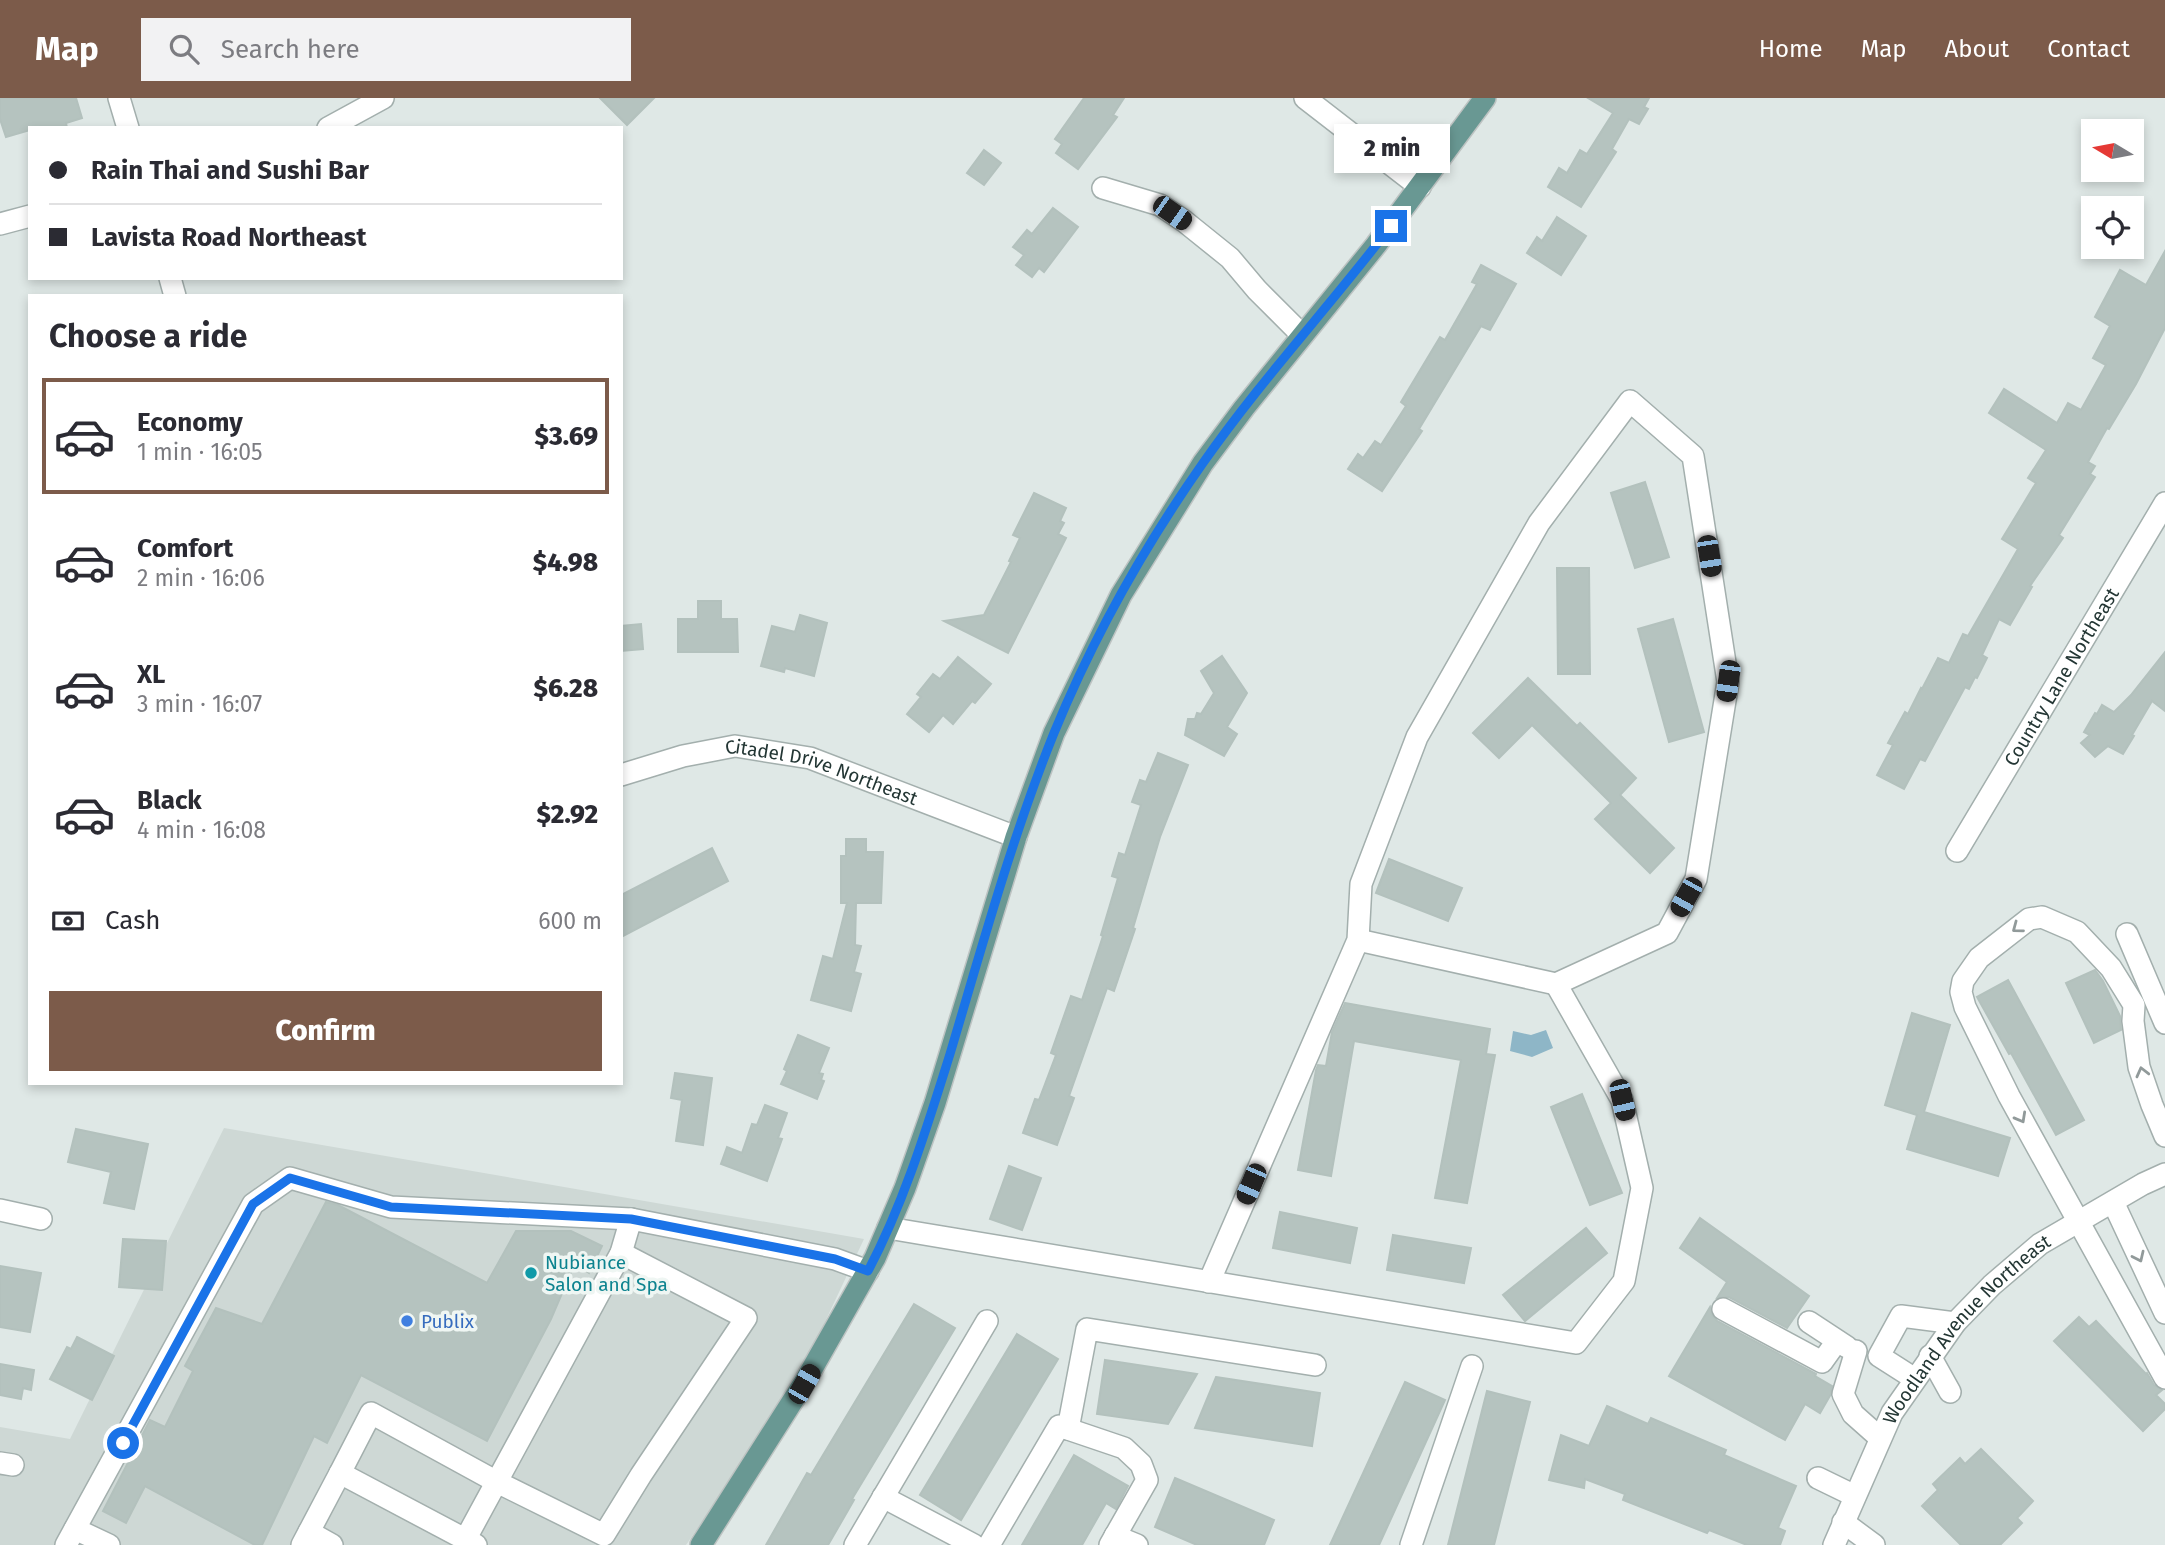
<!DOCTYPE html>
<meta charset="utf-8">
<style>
:root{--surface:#fff;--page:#f2f2f3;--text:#2b2b33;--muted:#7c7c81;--line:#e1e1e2;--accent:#7c5b4a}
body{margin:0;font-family:"Fira Sans",sans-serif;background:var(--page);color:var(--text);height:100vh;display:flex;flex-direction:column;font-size:26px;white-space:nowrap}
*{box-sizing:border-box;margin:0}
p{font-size:23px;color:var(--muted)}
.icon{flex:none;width:38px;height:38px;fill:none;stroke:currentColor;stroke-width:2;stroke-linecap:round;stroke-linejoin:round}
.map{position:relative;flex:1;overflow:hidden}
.details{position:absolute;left:28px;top:196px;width:595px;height:791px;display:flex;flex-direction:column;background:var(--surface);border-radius:0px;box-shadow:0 4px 10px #0003}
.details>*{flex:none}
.hud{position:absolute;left:28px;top:28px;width:595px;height:154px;border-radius:0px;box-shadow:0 4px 10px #0003;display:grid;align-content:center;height:154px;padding:0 21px;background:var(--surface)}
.needle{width:46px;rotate:280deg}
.controls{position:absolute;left:2081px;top:21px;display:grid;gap:14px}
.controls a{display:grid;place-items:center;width:63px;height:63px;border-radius:0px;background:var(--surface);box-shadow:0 4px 10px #0003;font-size:35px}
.end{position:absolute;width:32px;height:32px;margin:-16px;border:9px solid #1a73e8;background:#fff;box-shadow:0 0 0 4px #fff}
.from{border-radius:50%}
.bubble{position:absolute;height:49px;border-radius:0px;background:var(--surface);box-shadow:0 4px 10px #0003;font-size:23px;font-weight:800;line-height:49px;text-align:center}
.car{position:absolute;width:21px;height:42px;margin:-21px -10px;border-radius:9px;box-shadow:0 0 5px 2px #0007;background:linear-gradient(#222 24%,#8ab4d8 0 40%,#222 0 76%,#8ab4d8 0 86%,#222 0)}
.hud b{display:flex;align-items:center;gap:24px;height:66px;font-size:26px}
.hud b+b{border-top:2px solid var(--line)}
.hud i{width:18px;height:18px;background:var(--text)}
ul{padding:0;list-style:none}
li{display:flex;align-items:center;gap:21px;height:116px;margin:0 14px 10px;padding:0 7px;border:4px solid transparent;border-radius:0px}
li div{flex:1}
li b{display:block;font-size:26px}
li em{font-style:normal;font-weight:800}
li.on{border-color:var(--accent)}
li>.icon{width:63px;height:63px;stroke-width:1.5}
h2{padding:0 21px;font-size:32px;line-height:84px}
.pay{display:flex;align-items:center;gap:18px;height:77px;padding:0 21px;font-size:26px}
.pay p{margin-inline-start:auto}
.primary-button{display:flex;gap:14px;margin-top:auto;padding:14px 21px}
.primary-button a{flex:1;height:80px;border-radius:0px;background:var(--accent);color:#fff;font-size:28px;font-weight:800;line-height:80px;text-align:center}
header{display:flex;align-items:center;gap:42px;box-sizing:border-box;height:98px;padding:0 35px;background:var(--accent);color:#fff}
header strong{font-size:33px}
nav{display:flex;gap:38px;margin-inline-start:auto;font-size:24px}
.search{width:490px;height:63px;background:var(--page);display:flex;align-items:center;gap:18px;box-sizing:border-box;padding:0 24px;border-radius:0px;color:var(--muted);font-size:26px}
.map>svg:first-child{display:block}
</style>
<header>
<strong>Map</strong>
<div class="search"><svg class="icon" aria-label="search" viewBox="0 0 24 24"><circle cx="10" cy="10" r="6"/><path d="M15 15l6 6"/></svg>Search here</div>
<nav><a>Home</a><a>Map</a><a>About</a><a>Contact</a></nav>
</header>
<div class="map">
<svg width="2165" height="1447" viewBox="0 0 2165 1447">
<rect width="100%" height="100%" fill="#dfe8e6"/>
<polygon fill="#ced8d5" points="224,1030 864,1141 793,1292 686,1447 0,1447 0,1329 70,1341"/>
<polygon fill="#8eb6c7" points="1546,932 1553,950 1532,959 1510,953 1513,933 1531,937"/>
<g fill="#b5c3bf" stroke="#b3c1bd" stroke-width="2">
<polygon points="0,0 76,0 82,20 66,25 67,30 30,30 30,32 6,39 0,21"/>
<polygon points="600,0 654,0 627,27"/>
<polygon points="1084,0 1124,0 1113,17 1117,19 1078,71 1056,55 1062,46 1055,41"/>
<polygon points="1588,0 1649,0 1644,9 1648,11 1639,26 1629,21 1612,51 1616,54 1581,109 1548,89 1559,70 1567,75 1580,52 1587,56 1613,15"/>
<polygon points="984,52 1001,65 984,87 967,75"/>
<polygon points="1053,110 1078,129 1044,174 1039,170 1032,179 1016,167 1024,157 1013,149 1027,132 1032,136"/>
<polygon points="1557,119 1586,138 1561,177 1527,155 1537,139 1542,143"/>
<polygon points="2165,153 2165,230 2136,286 2109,331 2107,330 2088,364 2095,368 2090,376 2095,379 2059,437 2063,440 2030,488 2032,489 2010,527 1999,521 1982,557 1987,560 1977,580 1975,579 1969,591 1965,589 1925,663 1920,661 1904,691 1877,677 1893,647 1888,645 1905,614 1908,616 1921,590 1922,591 1938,560 1949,565 1963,536 1968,538 2018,451 2002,441 2036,385 2028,380 2046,352 1989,315 2004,291 2057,325 2068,305 2081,312 2106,267 2093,260 2110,228 2095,219 2120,172 2146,187"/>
<polygon points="1481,167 1516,186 1490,232 1481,228 1419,331 1422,333 1382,393 1348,371 1358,356 1363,360 1375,343 1381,347 1406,308 1401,304 1440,239 1445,242 1477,186 1472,184"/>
<polygon points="1645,384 1669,459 1635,470 1611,395"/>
<polygon points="1034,395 1066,410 1060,423 1064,425 1058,436 1066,440 1008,555 944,523 984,517 1011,464 1009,463 1020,440 1013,437"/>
<polygon points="1557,470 1589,470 1590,576 1558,576"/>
<polygon points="698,503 721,503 721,521 737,521 738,554 678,554 678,521 698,521"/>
<polygon points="800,517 827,525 814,578 785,570 784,574 761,568 772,528 795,534"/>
<polygon points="1673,521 1704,634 1669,644 1638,531"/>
<polygon points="641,526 643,551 621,553 621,528"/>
<polygon points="2165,554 2165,613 2152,603 2132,637 2134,638 2123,656 2108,648 2095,659 2081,645 2090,637 2084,634 2095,615 2097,616 2102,607 2114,614 2131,597"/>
<polygon points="1222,558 1247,595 1227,629 1237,636 1224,658 1185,637 1188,621 1195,621 1197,615 1201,616 1214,595 1201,573"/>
<polygon points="958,559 991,586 975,605 972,603 953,626 943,617 929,634 907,616 921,599 917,596 933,576 940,581"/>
<polygon points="1528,580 1577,628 1580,625 1636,680 1620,697 1674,750 1650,775 1595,721 1611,705 1532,627 1499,660 1473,635"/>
<polygon points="1158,655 1188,667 1160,739 1133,830 1135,831 1114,893 1107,890 1069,998 1074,1000 1057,1047 1023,1035 1035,1001 1039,1002 1056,957 1051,955 1071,898 1082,902 1103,838 1101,837 1118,780 1112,778 1119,755 1125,757 1141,707 1132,704 1140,682 1146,684"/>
<polygon points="846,741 866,741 866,754 883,754 881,805 856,805 855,847 861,848 854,874 861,876 851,913 811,902 823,858 833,861 847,805 841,805 841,758 846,758"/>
<polygon points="712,750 728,783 621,839 621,797"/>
<polygon points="1389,761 1462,790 1448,823 1376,795"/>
<polygon points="2095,872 2103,883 2120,918 2121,932 2094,945 2066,885"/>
<polygon points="2008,882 2084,1022 2056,1037 2011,955 2009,956 1977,899"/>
<polygon points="1345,905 1490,931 1486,956 1495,957 1467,1105 1435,1100 1461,962 1354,943 1331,1078 1298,1072 1316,972 1318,967 1326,968 1332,934"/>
<polygon points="1912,915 1950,927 1924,1014 2010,1040 1998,1078 1907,1051 1917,1017 1885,1007"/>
<polygon points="798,937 829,950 819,975 823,976 821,982 824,983 817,1001 781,986 787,973 784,971"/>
<polygon points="675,975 712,980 703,1047 676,1043 682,1002 671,1000"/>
<polygon points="1582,996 1622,1095 1590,1107 1551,1009"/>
<polygon points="765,1007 787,1015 778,1040 782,1041 767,1083 721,1066 727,1049 742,1055 752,1026 757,1027"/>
<polygon points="76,1031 148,1046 134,1111 104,1105 111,1074 68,1064"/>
<polygon points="1009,1068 1041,1080 1022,1132 990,1121"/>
<polygon points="326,1104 338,1107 487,1185 516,1133 571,1133 602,1148 589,1175 575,1165 551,1221 487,1343 361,1277 327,1345 314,1338 262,1447 255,1447 145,1388 126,1425 103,1413 150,1322 165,1329 193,1273 185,1268 216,1210 262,1226"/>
<polygon points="1280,1114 1357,1130 1350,1165 1273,1150"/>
<polygon points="1700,1120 1809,1198 1787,1230 1729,1199 1717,1200 1727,1184 1680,1150"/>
<polygon points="1586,1130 1607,1155 1525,1223 1503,1197"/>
<polygon points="1393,1137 1471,1150 1464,1185 1387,1172"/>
<polygon points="123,1141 166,1143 162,1192 119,1189"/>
<polygon points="0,1168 41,1175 30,1234 0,1229"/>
<polygon points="914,1206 955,1230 852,1401 854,1402 828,1447 766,1447 807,1375 811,1377"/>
<polygon points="1710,1209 1712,1217 1717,1223 1816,1276 1815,1278 1832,1288 1831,1296 1820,1315 1805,1306 1785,1342 1669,1278"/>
<polygon points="2079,1219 2089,1229 2096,1223 2146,1276 2147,1275 2154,1287 2162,1292 2156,1297 2165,1306 2165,1311 2143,1333 2054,1243"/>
<polygon points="1017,1236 1058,1261 961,1422 920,1397"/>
<polygon points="77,1239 114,1258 92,1302 50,1281 67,1249 71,1251"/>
<polygon points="1105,1262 1197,1276 1168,1326 1097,1316"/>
<polygon points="0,1266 34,1272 31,1292 23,1290 21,1301 0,1297"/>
<polygon points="1216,1279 1320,1295 1312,1348 1195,1330"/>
<polygon points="1405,1284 1445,1302 1379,1447 1330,1447"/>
<polygon points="1487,1293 1530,1304 1494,1447 1448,1447"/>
<polygon points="1607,1308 1648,1326 1651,1320 1726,1352 1724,1357 1796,1388 1780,1425 1778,1430 1785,1433 1780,1447 1747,1447 1709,1432 1707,1435 1623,1402 1625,1396 1585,1381 1584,1390 1549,1382 1561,1337 1589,1348"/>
<polygon points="1981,1351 2033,1403 2017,1420 2022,1425 2000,1447 1961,1447 1922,1408 1938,1392 1933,1386 1960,1360 1965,1366"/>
<polygon points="1074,1357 1128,1388 1116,1411 1106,1405 1082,1447 1022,1447"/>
<polygon points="1175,1380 1274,1422 1264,1447 1197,1447 1155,1429"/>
</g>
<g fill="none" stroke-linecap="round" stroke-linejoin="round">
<defs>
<g id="minor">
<polyline points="119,0 128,30"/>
<polyline points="1305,0 1420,89"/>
<polyline points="328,30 383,0"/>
<polyline points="1103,90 1160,107 1184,123 1230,160 1257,192 1302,237"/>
<polyline points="0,126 30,118"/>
<polyline points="170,180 175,198"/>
<path id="s1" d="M621 677 683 658 735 648 810 660 1016 739"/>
<path id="s2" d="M1957 753 2165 405"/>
<polyline points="2127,836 2165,925"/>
<polyline points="2165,1038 2152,1007 2139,969 2133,923 2134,907 2111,870 2077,834 2042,819 2029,821 1979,860 1963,883 1961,894 1965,909 2009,998 2165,1280"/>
<polyline points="2113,1104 2165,1215"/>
<polyline points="0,1112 41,1121"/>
<polyline points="888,1130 1576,1245 1624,1183 1642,1090 1622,1002 1556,886"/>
<polyline points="1209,1184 1358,842 1361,786 1417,639 1539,425 1630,303 1693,358 1728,584 1696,781 1667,835 1556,886 1358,842"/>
<polyline points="1723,1211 1822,1264 1837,1243"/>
<polyline points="1809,1224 1847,1249"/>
<polyline points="1856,1253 1843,1296 1853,1316 1880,1340"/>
<polyline points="1930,1258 1950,1294"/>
<polyline points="1915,1281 1879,1258 1901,1218 1955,1225"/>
<polyline points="1068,1331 1087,1231 1315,1267"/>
<polyline points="0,1365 13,1367"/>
<polyline points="1818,1380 1855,1398"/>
<polyline points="883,1399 974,1447"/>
<polyline points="1843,1424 1874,1447"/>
<polyline points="75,1431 109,1447"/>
<polyline points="309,1434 332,1447"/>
<polyline points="1115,1438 1137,1447"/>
<polyline points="465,1442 621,1155 631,1121 835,1161 868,1173"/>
<polyline points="66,1447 253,1106 290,1080 391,1109 631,1121"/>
<polyline points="302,1447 340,1375"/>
<polyline points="476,1447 340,1375 371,1315 497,1384 604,1437 641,1377 746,1220 621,1155"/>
<polyline points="855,1447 987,1223"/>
<polyline points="989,1447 1059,1328 1124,1350 1141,1366 1147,1382 1110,1447"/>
<polyline points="1411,1447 1472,1268"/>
<path id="s3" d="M1834 1447 1892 1315 1955 1225 1992 1187 2040 1146 2143 1086 2165 1076"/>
</g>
<polyline id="major" points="701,1447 804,1285 875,1160 905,1090 935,1005 1016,739 1054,635 1121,497 1203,365 1244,310 1376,147 1485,0"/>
</defs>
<use href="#minor" stroke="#a3afad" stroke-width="24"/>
<use href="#major" stroke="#bdc3c2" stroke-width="24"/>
<use href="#minor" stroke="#fff" stroke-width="21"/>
<use href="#major" stroke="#699893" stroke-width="21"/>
</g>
<defs><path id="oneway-chevron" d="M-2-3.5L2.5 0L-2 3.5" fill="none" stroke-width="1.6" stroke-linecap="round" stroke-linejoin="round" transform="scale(1.75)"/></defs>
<g stroke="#919a9a">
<use href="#oneway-chevron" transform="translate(2017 830) rotate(143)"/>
<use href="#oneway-chevron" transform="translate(2142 974) rotate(-104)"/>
<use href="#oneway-chevron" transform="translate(2021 1020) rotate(61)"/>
<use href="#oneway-chevron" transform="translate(2139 1159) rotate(65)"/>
</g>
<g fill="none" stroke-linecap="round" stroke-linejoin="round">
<path stroke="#1a73e8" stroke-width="9" d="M123 1345 253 1106 290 1080 391 1109 631 1121 835 1161 868 1173C904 1105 927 1029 950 956 982 849 1012 739 1054 635 1093 540 1144 449 1203 365 1261 282 1330 208 1391 128"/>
</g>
<circle fill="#0f9aa8" stroke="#eff6f3" stroke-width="2.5" cx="531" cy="1175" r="7"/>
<circle fill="#3f7fe0" stroke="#eff6f3" stroke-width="2.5" cx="407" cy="1223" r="7"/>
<g text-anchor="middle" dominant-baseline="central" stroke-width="7" stroke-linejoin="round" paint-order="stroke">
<g font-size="19" fill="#233634" stroke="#eff6f3">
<text stroke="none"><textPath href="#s2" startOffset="203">Country Lane Northeast</textPath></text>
<text stroke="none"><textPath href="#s1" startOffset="208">Citadel Drive Northeast</textPath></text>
<text stroke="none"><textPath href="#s3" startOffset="257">Woodland Avenue Northeast</textPath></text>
</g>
<g font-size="19" fill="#0d838f" stroke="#eff6f3" text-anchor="start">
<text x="545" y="1164">Nubiance<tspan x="545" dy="22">Salon and Spa</tspan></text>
</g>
<g font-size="19" fill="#366cbe" stroke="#eff6f3" text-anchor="start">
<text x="421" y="1223">Publix</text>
</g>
</g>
</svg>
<div class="controls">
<a><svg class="needle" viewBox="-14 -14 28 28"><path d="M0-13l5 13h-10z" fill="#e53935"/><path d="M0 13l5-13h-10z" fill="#7c7c81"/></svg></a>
<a><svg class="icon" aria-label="locate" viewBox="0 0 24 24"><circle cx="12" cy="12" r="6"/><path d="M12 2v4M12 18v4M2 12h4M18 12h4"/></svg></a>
</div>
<i class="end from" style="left:123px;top:1345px"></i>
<i class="end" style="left:1391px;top:128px"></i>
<div class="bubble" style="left:1334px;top:26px;width:116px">2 min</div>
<i class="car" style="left:1172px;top:115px;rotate:125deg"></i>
<i class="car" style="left:1709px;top:458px;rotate:171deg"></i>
<i class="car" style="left:1728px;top:583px;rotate:188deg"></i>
<i class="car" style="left:1686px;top:799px;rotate:209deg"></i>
<i class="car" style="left:1622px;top:1002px;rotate:167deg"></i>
<i class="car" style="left:1251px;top:1086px;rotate:203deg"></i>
<i class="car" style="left:804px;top:1286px;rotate:30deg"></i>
<div class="hud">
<b><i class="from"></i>Rain Thai and Sushi Bar</b>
<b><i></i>Lavista Road Northeast</b>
</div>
<section class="details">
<h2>Choose a ride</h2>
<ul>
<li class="on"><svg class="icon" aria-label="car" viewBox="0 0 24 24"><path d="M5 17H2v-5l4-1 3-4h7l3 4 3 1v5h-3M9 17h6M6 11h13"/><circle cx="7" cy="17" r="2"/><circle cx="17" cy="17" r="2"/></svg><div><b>Economy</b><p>1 min · 16:05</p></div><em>$3.69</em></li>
<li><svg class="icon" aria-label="car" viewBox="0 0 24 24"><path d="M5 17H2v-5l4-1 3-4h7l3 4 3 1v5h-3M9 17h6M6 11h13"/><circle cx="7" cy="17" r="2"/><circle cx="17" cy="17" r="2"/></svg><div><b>Comfort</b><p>2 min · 16:06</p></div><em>$4.98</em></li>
<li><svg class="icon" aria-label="car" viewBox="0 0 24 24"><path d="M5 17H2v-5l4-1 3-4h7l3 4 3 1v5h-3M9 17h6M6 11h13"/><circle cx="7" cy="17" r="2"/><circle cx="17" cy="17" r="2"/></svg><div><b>XL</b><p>3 min · 16:07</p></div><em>$6.28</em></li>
<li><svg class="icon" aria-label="car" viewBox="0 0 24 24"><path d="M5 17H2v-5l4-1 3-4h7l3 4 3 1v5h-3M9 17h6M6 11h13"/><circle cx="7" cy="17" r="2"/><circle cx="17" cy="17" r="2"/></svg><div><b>Black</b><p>4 min · 16:08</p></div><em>$2.92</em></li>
</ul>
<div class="pay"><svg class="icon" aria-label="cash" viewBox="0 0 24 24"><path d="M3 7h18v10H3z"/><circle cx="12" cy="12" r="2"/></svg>Cash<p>600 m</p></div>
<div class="primary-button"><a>Confirm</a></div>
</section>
</div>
